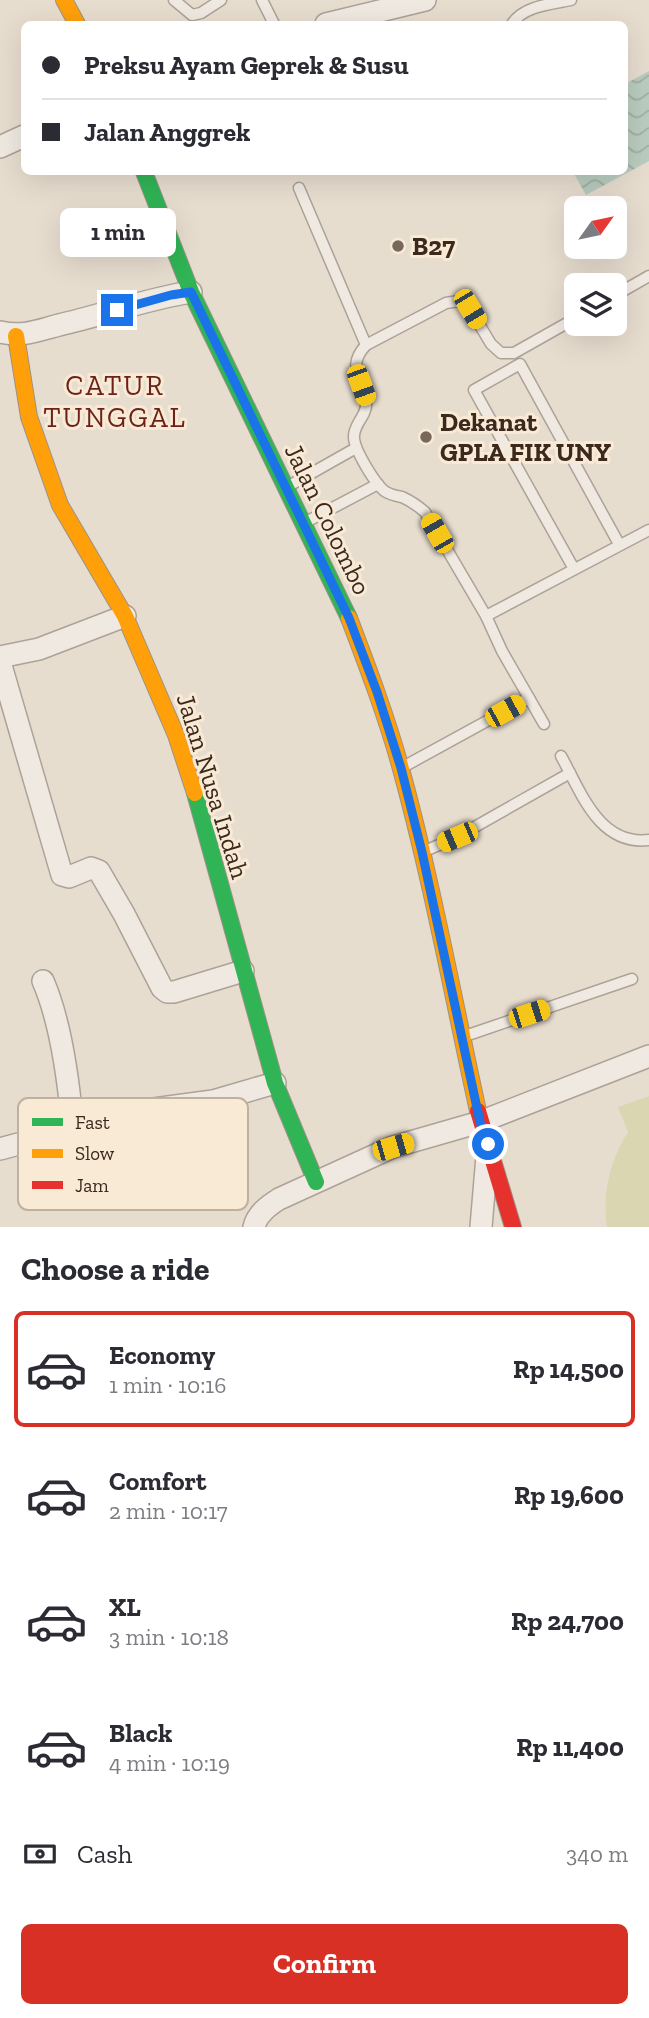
<!DOCTYPE html>
<meta charset="utf-8">
<style>
:root{--surface:#fff;--page:#f7f7f7;--text:#2b2b33;--muted:#7c7c81;--line:#e1e1e2;--accent:#d93025}
body{margin:0;font-family:"Zilla Slab",serif;background:var(--page);color:var(--text);height:100vh;display:flex;flex-direction:column;font-size:26px;white-space:nowrap}
*{box-sizing:border-box;margin:0}
p{font-size:23px;color:var(--muted)}
.icon{flex:none;width:38px;height:38px;fill:none;stroke:currentColor;stroke-width:2;stroke-linecap:round;stroke-linejoin:round}
.map{position:relative;height:1227px;overflow:hidden}
.panel{display:flex;flex-direction:column;background:var(--surface);flex:1}
.panel>*{flex:none}
.hud{position:absolute;left:21px;top:21px;width:607px;height:154px;border-radius:10px;box-shadow:0 7px 28px #0002;display:grid;align-content:center;height:154px;padding:0 21px;background:var(--surface)}
.needle{width:46px;rotate:57deg}
.controls{position:absolute;left:564px;top:196px;display:grid;gap:14px}
.controls a{display:grid;place-items:center;width:63px;height:63px;border-radius:10px;background:var(--surface);box-shadow:0 7px 28px #0002;font-size:35px}
.end{position:absolute;width:32px;height:32px;margin:-16px;border:9px solid #1a73e8;background:#fff;box-shadow:0 0 0 4px #fff}
.from{border-radius:50%}
.bubble{position:absolute;height:49px;border-radius:10px;background:var(--surface);box-shadow:0 7px 28px #0002;font-size:23px;font-weight:800;line-height:49px;text-align:center}
.car{position:absolute;width:21px;height:42px;margin:-21px -10px;border-radius:9px;box-shadow:0 0 5px 2px #0007;background:linear-gradient(#f5c518 24%,#345 0 40%,#f5c518 0 76%,#345 0 86%,#f5c518 0)}
.hud b{display:flex;align-items:center;gap:24px;height:66px;font-size:26px}
.hud b+b{border-top:2px solid var(--line)}
.hud i{width:18px;height:18px;background:var(--text)}
ul{padding:0;list-style:none}
li{display:flex;align-items:center;gap:21px;height:116px;margin:0 14px 10px;padding:0 7px;border:4px solid transparent;border-radius:10px}
li div{flex:1}
li b{display:block;font-size:26px}
li em{font-style:normal;font-weight:800}
li.current{border-color:var(--accent)}
li>.icon{width:63px;height:63px;stroke-width:1.5}
h2{padding:0 21px;font-size:32px;line-height:84px}
.pay{display:flex;align-items:center;gap:18px;height:77px;padding:0 21px;font-size:26px}
.pay p{margin-inline-start:auto}
.cta{display:flex;gap:14px;margin-top:auto;padding:14px 21px}
.cta a{flex:1;height:80px;border-radius:10px;background:var(--accent);color:#fff;font-size:28px;font-weight:800;line-height:80px;text-align:center}
.map>svg:first-child{display:block}
</style>
<div class="map">
<svg width="649" height="1227" viewBox="0 0 649 1227">
<defs>
<pattern id="water-waves" width="16" height="10" patternUnits="userSpaceOnUse" patternTransform="scale(1.75)"><rect width="16" height="10" fill="#baccbf"/><path d="M0 5q4-4 8 0t8 0" fill="none" stroke="#a1afa4"/></pattern>
</defs>
<rect width="100%" height="100%" fill="#e7ddcf"/>
<path fill="#dad6b1" d="M649 1096V1227H607C602 1193 610 1161 628 1132L618 1107Z"/>
<polygon fill="url(#water-waves)" points="649,71 649,161 586,195 573,172 625,172 625,84"/>
<g fill="none" stroke-linecap="round" stroke-linejoin="round">
<defs>
<g id="lane">
<polyline points="174,0 192,15 201,13 221,0"/>
<polyline points="262,0 274,24"/>
<path d="M512 24C523 6 551 4 571 0"/>
<polyline points="299,188 366,345"/>
<polyline points="614,296 649,276"/>
<polyline points="287,487 356,448"/>
<polyline points="306,522 378,484"/>
<polyline points="574,569 474,390 520,364 619,544"/>
<path d="M486 616 425 512C418 506 411 501 402 497 397 496 391 495 386 492 376 486 353 448 354 436 354 423 368 415 366 401 364 377 345 368 366 345L446 303 459 301 470 309 491 344 501 353H514L576 318"/>
<polyline points="544,724 502,651 486,616 649,530"/>
<path d="M561 756C581 792 599 846 649 840"/>
<polyline points="403,767 529,698"/>
<polyline points="425,851 457,837 570,773"/>
<polyline points="465,1036 632,979"/>
</g>
<g id="street">
<polyline points="326,24 425,0"/>
<polyline points="0,147 24,136"/>
<path d="M0 332C23 337 36 331 59 325 103 315 146 299 191 292"/>
<polyline points="0,657 39,649 125,616"/>
<polyline points="0,662 62,875 69,877 91,868 99,871 124,914 162,988 167,992 174,992 243,971"/>
<path d="M43 981C60 1020 68 1077 72 1120"/>
<polyline points="64,1126 81,1195"/>
<polyline points="0,1149 37,1139 72,1120 213,1101 275,1083"/>
<path d="M254 1227C257 1214 268 1206 279 1199L393 1147 480 1122 649 1056"/>
<polyline points="481,1227 487,1156"/>
</g>
<g id="fast">
<polyline points="144,172 191,292 349,618"/>
<polyline points="195,793 275,1083 316,1182"/>
</g>
<g id="slow">
<polyline points="64,0 77,24"/>
<polyline points="16,336 29,417 60,505 125,616 176,735 195,793"/>
<path d="M349 618C368 668 387 718 401 769 432 882 453 997 478 1111"/>
</g>
<polyline id="jam" points="478,1111 513,1227"/>
</defs>
<use href="#lane" stroke="#aca297" stroke-width="13"/>
<use href="#street" stroke="#aca297" stroke-width="24"/>
<use href="#fast" stroke="#9c9288" stroke-width="18"/>
<use href="#slow" stroke="#9c9288" stroke-width="18"/>
<use href="#jam" stroke="#9c9288" stroke-width="18"/>
<use href="#lane" stroke="#efe9e1" stroke-width="10"/>
<use href="#street" stroke="#efe9e1" stroke-width="21"/>
<use href="#fast" stroke="#30b455" stroke-width="16"/>
<use href="#slow" stroke="#ff9f0a" stroke-width="16"/>
<use href="#jam" stroke="#e5322d" stroke-width="16"/>
</g>
<g fill="none" stroke-linecap="round" stroke-linejoin="round">
<polyline stroke="#1a73e8" stroke-width="9" points="117,310 171,295 191,292 349,618 377,692 401,768 422,852 480,1122 488,1144"/>
</g>
<g fill="#78685c" stroke="#f8ead5" stroke-width="2.5">
<circle cx="398" cy="246" r="7"/>
<circle cx="426" cy="437" r="7"/>
</g>
<g text-anchor="middle" dominant-baseline="central" stroke-width="6" stroke-linejoin="round" paint-order="stroke">
<g font-size="26" font-weight="bold" fill="#3c291e" stroke="#f8ead5" text-anchor="start">
<text x="412" y="246">B27</text>
<text x="440" y="422">Dekanat<tspan x="440" dy="30">GPLA FIK UNY</tspan></text>
</g>
<g font-size="26" fill="#3c291e" stroke="#f8ead5">
<text transform="translate(328 519) rotate(64)">Jalan Colombo</text>
<text transform="translate(213 786) rotate(73)">Jalan Nusa Indah</text>
</g>
<g font-size="28" letter-spacing="2" fill="#6c221b" stroke="#f8ead5">
<text x="115" y="385">CATUR<tspan x="115" dy="32">TUNGGAL</tspan></text>
</g>
</g>
<rect x="18" y="1098" width="230" height="112" rx="10" fill="#f8ead5" stroke="#c0b09e" stroke-width="2"/>
<rect x="32" y="1118" width="31" height="8" fill="#30b455"/>
<rect x="32" y="1149" width="31" height="9" fill="#ff9f0a"/>
<rect x="32" y="1181" width="31" height="8" fill="#e5322d"/>
<g font-size="19" fill="#3c291e">
<text x="75" y="1129">Fast</text>
<text x="75" y="1160">Slow</text>
<text x="75" y="1192">Jam</text>
</g>
</svg>
<div class="controls">
<a><svg class="needle" viewBox="-14 -14 28 28"><path d="M0-13l5 13h-10z" fill="#e53935"/><path d="M0 13l5-13h-10z" fill="#7c7c81"/></svg></a>
<a><svg class="icon" aria-label="layers" viewBox="0 0 24 24"><path d="M12 4l9 5-9 5-9-5zM3 14l9 5 9-5"/></svg></a>
</div>
<i class="end from" style="left:488px;top:1144px"></i>
<i class="end" style="left:117px;top:310px"></i>
<div class="bubble" style="left:60px;top:208px;width:116px">1 min</div>
<i class="car" style="left:470px;top:309px;rotate:149deg"></i>
<i class="car" style="left:361px;top:385px;rotate:160deg"></i>
<i class="car" style="left:437px;top:533px;rotate:330deg"></i>
<i class="car" style="left:505px;top:711px;rotate:61deg"></i>
<i class="car" style="left:457px;top:837px;rotate:247deg"></i>
<i class="car" style="left:529px;top:1014px;rotate:72deg"></i>
<i class="car" style="left:393px;top:1147px;rotate:74deg"></i>
<div class="hud">
<b><i class="from"></i>Preksu Ayam Geprek &amp; Susu</b>
<b><i></i>Jalan Anggrek</b>
</div>
</div>
<section class="panel">
<h2>Choose a ride</h2>
<ul>
<li class="current"><svg class="icon" aria-label="car" viewBox="0 0 24 24"><path d="M5 17H2v-5l4-1 3-4h7l3 4 3 1v5h-3M9 17h6M6 11h13"/><circle cx="7" cy="17" r="2"/><circle cx="17" cy="17" r="2"/></svg><div><b>Economy</b><p>1 min · 10:16</p></div><em>Rp 14,500</em></li>
<li><svg class="icon" aria-label="car" viewBox="0 0 24 24"><path d="M5 17H2v-5l4-1 3-4h7l3 4 3 1v5h-3M9 17h6M6 11h13"/><circle cx="7" cy="17" r="2"/><circle cx="17" cy="17" r="2"/></svg><div><b>Comfort</b><p>2 min · 10:17</p></div><em>Rp 19,600</em></li>
<li><svg class="icon" aria-label="car" viewBox="0 0 24 24"><path d="M5 17H2v-5l4-1 3-4h7l3 4 3 1v5h-3M9 17h6M6 11h13"/><circle cx="7" cy="17" r="2"/><circle cx="17" cy="17" r="2"/></svg><div><b>XL</b><p>3 min · 10:18</p></div><em>Rp 24,700</em></li>
<li><svg class="icon" aria-label="car" viewBox="0 0 24 24"><path d="M5 17H2v-5l4-1 3-4h7l3 4 3 1v5h-3M9 17h6M6 11h13"/><circle cx="7" cy="17" r="2"/><circle cx="17" cy="17" r="2"/></svg><div><b>Black</b><p>4 min · 10:19</p></div><em>Rp 11,400</em></li>
</ul>
<div class="pay"><svg class="icon" aria-label="cash" viewBox="0 0 24 24"><path d="M3 7h18v10H3z"/><circle cx="12" cy="12" r="2"/></svg>Cash<p>340 m</p></div>
<div class="cta"><a>Confirm</a></div>
</section>
